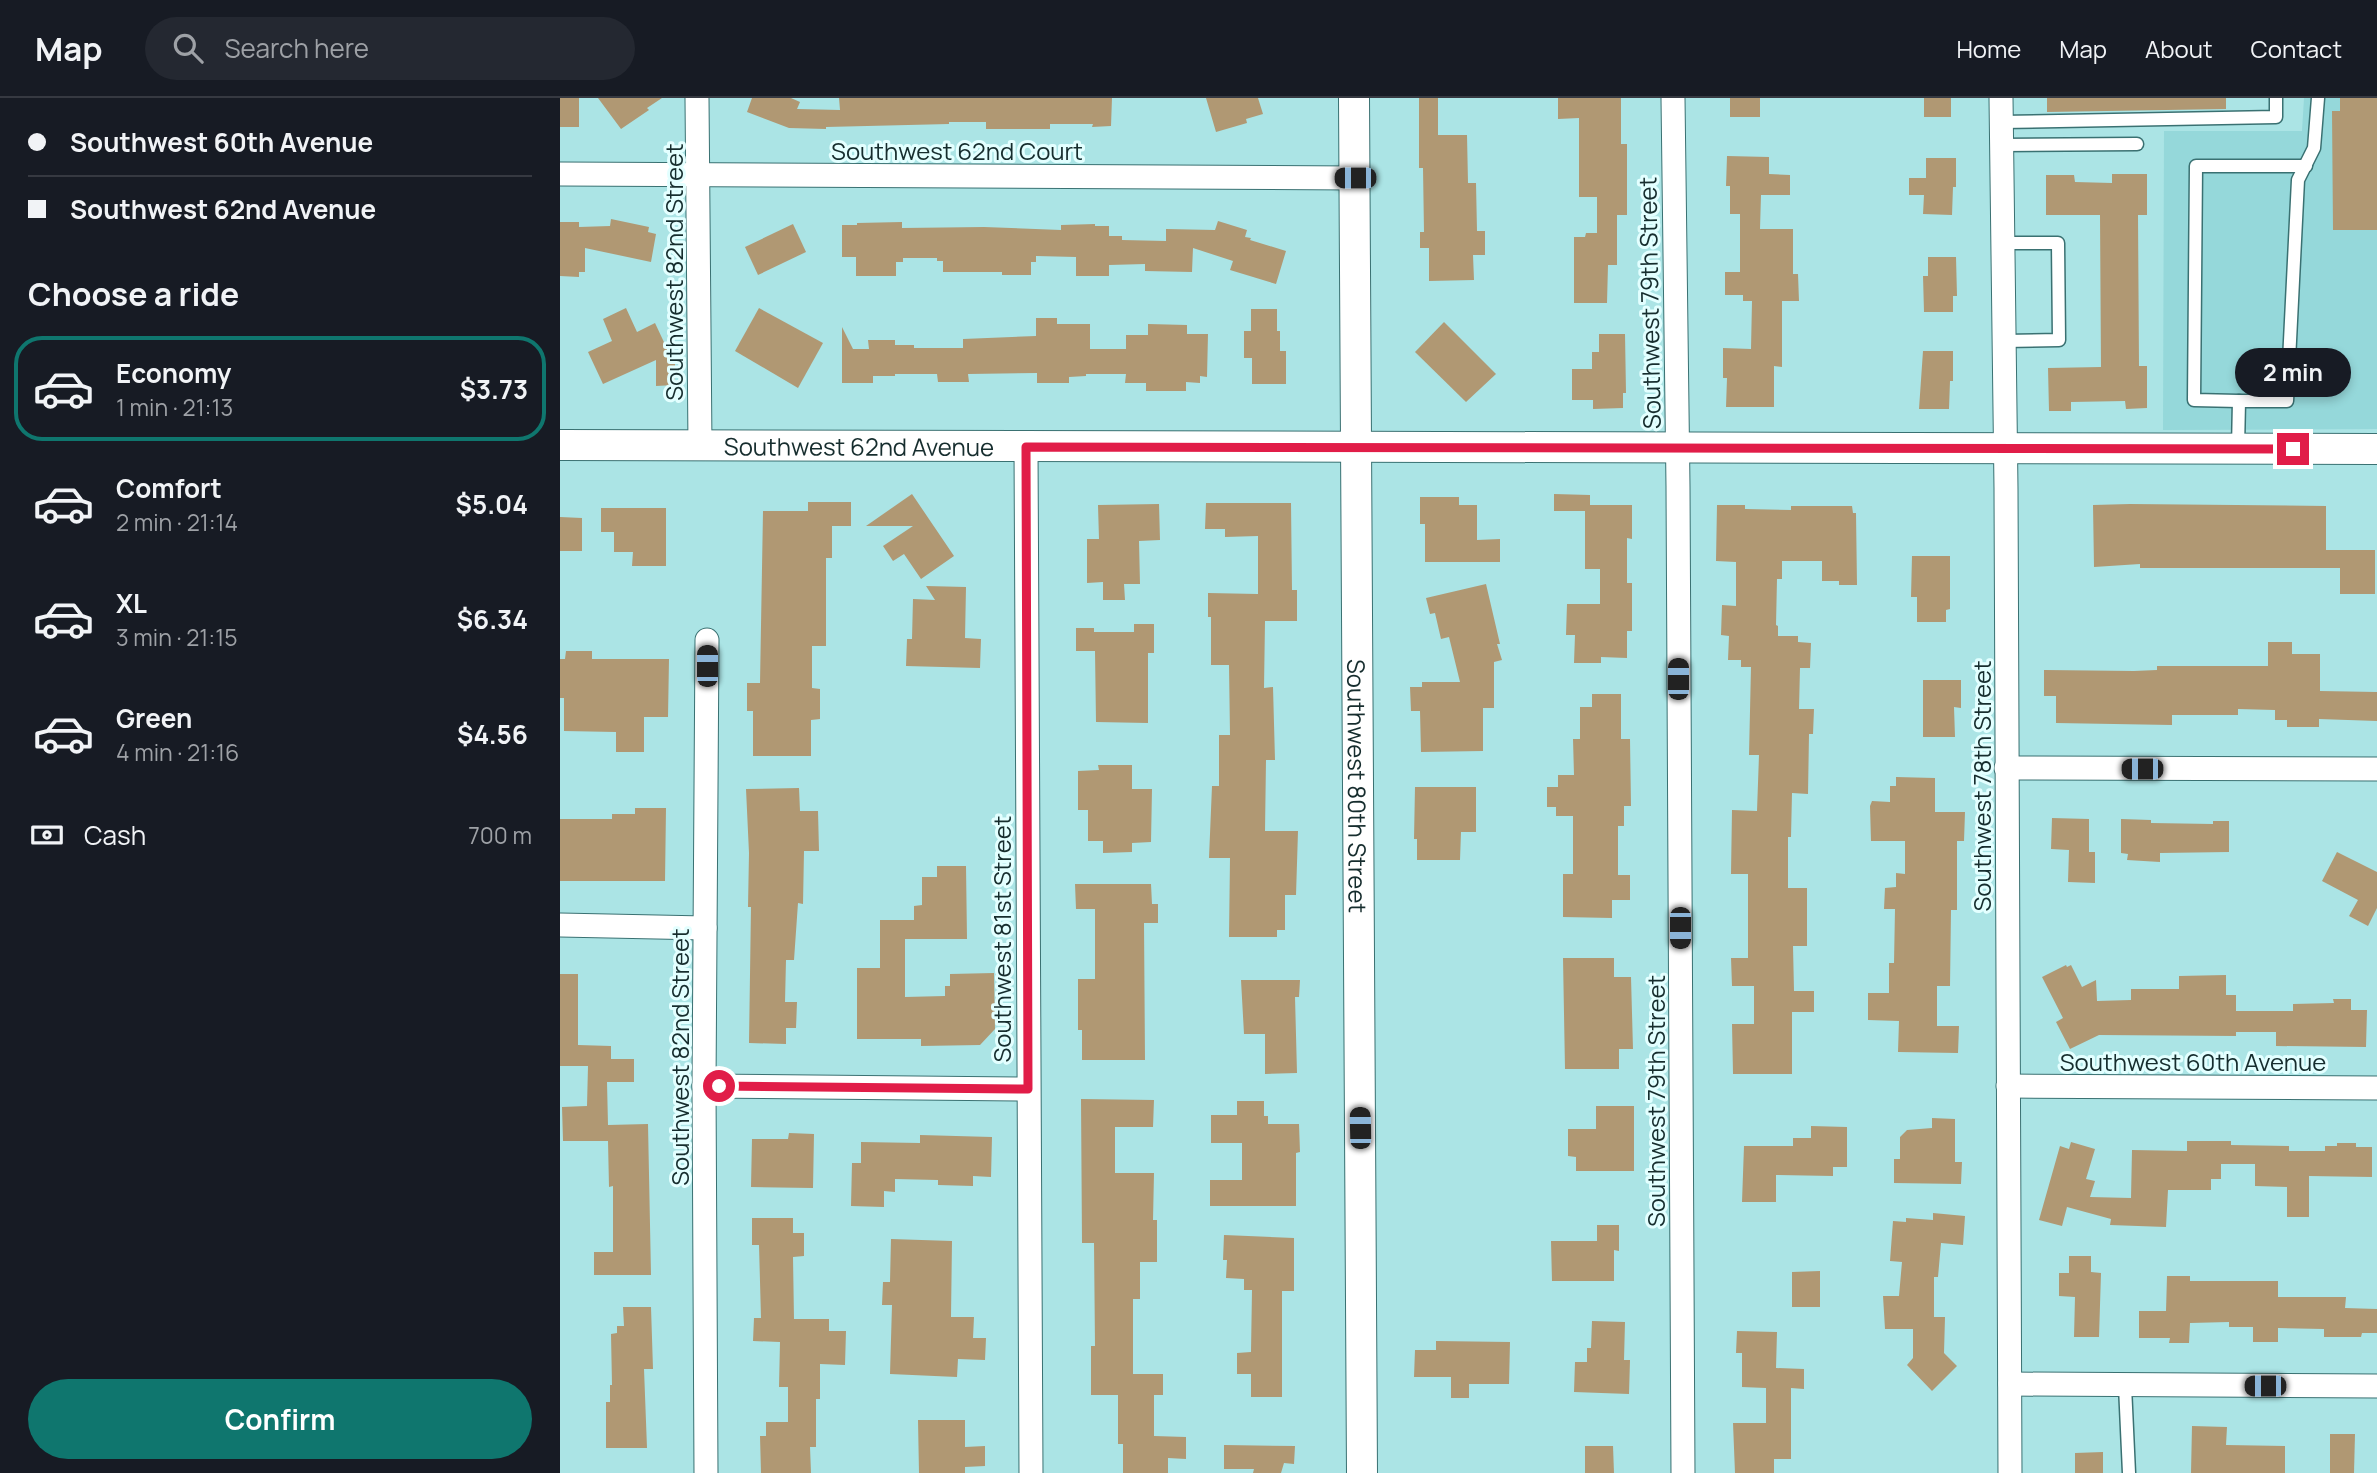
<!DOCTYPE html>
<meta charset="utf-8">
<style>
:root{--surface:#171b24;--page:#242831;--text:#f1f3f6;--muted:#9ea1a6;--line:#363941;--accent:#0f766e}
body{margin:0;font-family:Manrope,sans-serif;background:var(--page);color:var(--text);height:100vh;display:flex;flex-direction:column;font-size:26px;white-space:nowrap}
*{box-sizing:border-box;margin:0}
p{font-size:23px;color:var(--muted)}
.icon{flex:none;width:38px;height:38px;fill:none;stroke:currentColor;stroke-width:2;stroke-linecap:round;stroke-linejoin:round}
.map{position:relative;flex:1;overflow:hidden}
.sheet{display:flex;flex-direction:column;background:var(--surface);width:560px}
.sheet>*{flex:none}
.guide{display:grid;align-content:center;height:154px;padding:0 28px;background:var(--surface)}
.end{position:absolute;width:32px;height:32px;margin:-16px;border:9px solid #e11d48;background:#fff;box-shadow:0 0 0 4px #fff}
.from{border-radius:50%}
.bubble{position:absolute;height:49px;border-radius:24px;background:var(--surface);box-shadow:0 4px 10px #0003;font-size:23px;font-weight:700;line-height:49px;text-align:center}
.car{position:absolute;width:21px;height:42px;margin:-21px -10px;border-radius:9px;box-shadow:0 0 5px 2px #0007;background:linear-gradient(#222 24%,#8ab4d8 0 40%,#222 0 76%,#8ab4d8 0 86%,#222 0)}
.guide b{display:flex;align-items:center;gap:24px;height:66px;font-size:26px}
.guide b+b{border-top:2px solid var(--line)}
.guide i{width:18px;height:18px;background:var(--text)}
ul{padding:0;list-style:none}
li{display:flex;align-items:center;gap:21px;height:105px;margin:0 14px 10px;padding:0 14px;border:4px solid transparent;border-radius:28px}
li div{flex:1}
li b{display:block;font-size:26px}
li em{font-style:normal;font-weight:700}
li.selected{border-color:var(--accent)}
li>.icon{width:63px;height:63px;stroke-width:1.5}
h2{padding:0 28px;font-size:32px;line-height:84px}
.pay{display:flex;align-items:center;gap:18px;height:77px;padding:0 28px;font-size:26px}
.pay p{margin-inline-start:auto}
.button{display:flex;gap:14px;margin-top:auto;padding:14px 28px}
.button a{flex:1;height:80px;border-radius:42px;background:var(--accent);color:#fff;font-size:28px;font-weight:700;line-height:80px;text-align:center}
header{display:flex;align-items:center;gap:42px;box-sizing:border-box;height:98px;padding:0 35px;background:var(--surface);border-bottom:2px solid var(--line)}
header strong{font-size:33px}
nav{display:flex;gap:38px;margin-inline-start:auto;font-size:24px}
.search{width:490px;height:63px;background:var(--page);display:flex;align-items:center;gap:18px;box-sizing:border-box;padding:0 24px;border-radius:38px;color:var(--muted);font-size:26px}
main{display:flex;flex:1;min-height:0}
.map>svg:first-child{display:block}
</style>
<header>
<strong>Map</strong>
<div class="search"><svg class="icon" aria-label="search" viewBox="0 0 24 24"><circle cx="10" cy="10" r="6"/><path d="M15 15l6 6"/></svg>Search here</div>
<nav><a>Home</a><a>Map</a><a>About</a><a>Contact</a></nav>
</header>
<main>
<section class="sheet">
<div class="guide">
<b><i class="from"></i>Southwest 60th Avenue</b>
<b><i></i>Southwest 62nd Avenue</b>
</div>
<h2>Choose a ride</h2>
<ul>
<li class="selected"><svg class="icon" aria-label="car" viewBox="0 0 24 24"><path d="M5 17H2v-5l4-1 3-4h7l3 4 3 1v5h-3M9 17h6M6 11h13"/><circle cx="7" cy="17" r="2"/><circle cx="17" cy="17" r="2"/></svg><div><b>Economy</b><p>1 min · 21:13</p></div><em>$3.73</em></li>
<li><svg class="icon" aria-label="car" viewBox="0 0 24 24"><path d="M5 17H2v-5l4-1 3-4h7l3 4 3 1v5h-3M9 17h6M6 11h13"/><circle cx="7" cy="17" r="2"/><circle cx="17" cy="17" r="2"/></svg><div><b>Comfort</b><p>2 min · 21:14</p></div><em>$5.04</em></li>
<li><svg class="icon" aria-label="car" viewBox="0 0 24 24"><path d="M5 17H2v-5l4-1 3-4h7l3 4 3 1v5h-3M9 17h6M6 11h13"/><circle cx="7" cy="17" r="2"/><circle cx="17" cy="17" r="2"/></svg><div><b>XL</b><p>3 min · 21:15</p></div><em>$6.34</em></li>
<li><svg class="icon" aria-label="car" viewBox="0 0 24 24"><path d="M5 17H2v-5l4-1 3-4h7l3 4 3 1v5h-3M9 17h6M6 11h13"/><circle cx="7" cy="17" r="2"/><circle cx="17" cy="17" r="2"/></svg><div><b>Green</b><p>4 min · 21:16</p></div><em>$4.56</em></li>
</ul>
<div class="pay"><svg class="icon" aria-label="cash" viewBox="0 0 24 24"><path d="M3 7h18v10H3z"/><circle cx="12" cy="12" r="2"/></svg>Cash<p>700 m</p></div>
<div class="button"><a>Confirm</a></div>
</section>
<div class="map">
<svg width="1817" height="1375" viewBox="0 0 1817 1375">
<rect width="100%" height="100%" fill="#abe4e5"/>
<polygon fill="#95d8da" points="1744,0 1817,0 1817,331 1603,332 1604,33 1742,33"/>
<g fill="#b09873">
<rect x="0" y="0" width="19" height="29"/>
<polygon points="38,0 102,0 87,10 89,12 61,31"/>
<polygon points="192,0 231,0 240,4 237,11 280,12 279,0 552,0 551,28 532,29 533,26 490,26 490,31 426,31 426,24 389,24 389,26 266,29 266,31 229,30 187,14"/>
<polygon points="646,0 698,0 703,16 686,21 687,25 656,34"/>
<polygon points="859,0 878,0 878,37 907,37 908,85 916,85 917,133 925,133 925,157 913,157 914,182 869,183 869,150 860,150 860,134 864,134 863,70 859,70"/>
<polygon points="998,0 1061,0 1061,46 1067,46 1067,117 1057,117 1057,167 1048,167 1047,205 1014,205 1014,139 1025,139 1026,135 1037,135 1037,99 1019,99 1019,20 998,21"/>
<rect x="1170" y="0" width="30" height="19"/>
<rect x="1364" y="0" width="27" height="19"/>
<polygon points="1487,0 1666,0 1666,11 1487,14"/>
<polygon points="1780,0 1817,0 1817,132 1773,132 1772,13 1780,13"/>
<polygon points="1167,58 1209,59 1209,76 1230,77 1230,97 1201,97 1200,131 1233,131 1233,176 1238,176 1239,203 1222,203 1222,269 1214,268 1214,309 1166,309 1167,280 1163,280 1163,250 1191,251 1192,203 1183,203 1183,197 1165,197 1165,174 1180,174 1180,116 1170,116 1170,88 1166,88"/>
<polygon points="1366,60 1396,60 1396,89 1393,89 1392,117 1363,116 1364,97 1349,97 1349,80 1366,80"/>
<polygon points="1552,76 1587,76 1587,117 1578,117 1579,268 1587,268 1587,310 1566,311 1565,303 1511,304 1511,313 1489,313 1488,270 1541,269 1540,117 1486,117 1486,77 1514,77 1515,84 1552,85"/>
<polygon points="51,121 89,129 88,134 96,136 91,164 25,150 25,174 19,174 19,179 0,178 0,124 19,124 19,129 50,128"/>
<polygon points="658,123 687,132 685,139 691,140 690,142 726,153 716,186 670,172 673,163 633,150 632,174 585,173 585,166 549,167 549,178 516,178 516,159 476,158 476,164 471,164 471,177 442,177 442,174 383,174 383,163 377,163 377,160 343,160 343,164 336,164 336,178 296,178 296,159 282,159 282,127 297,127 297,125 342,124 342,130 424,129 501,132 501,127 535,126 535,128 549,128 549,138 562,138 562,142 606,143 606,131 655,132"/>
<polygon points="233,126 246,154 198,177 185,149"/>
<polygon points="1368,159 1396,159 1397,198 1393,198 1393,214 1364,214 1363,178 1368,178"/>
<polygon points="66,210 77,234 95,225 110,257 115,257 115,287 96,288 96,262 43,286 28,254 52,243 43,221"/>
<polygon points="199,210 263,245 238,290 175,253"/>
<polygon points="691,211 717,211 717,233 720,233 720,253 726,253 726,286 692,286 692,260 684,260 684,233 691,233"/>
<polygon points="476,220 497,220 497,226 530,226 530,251 566,251 566,237 588,237 588,226 627,227 627,236 648,236 647,279 640,278 640,285 626,284 626,293 586,293 586,285 565,285 566,276 526,276 526,278 509,279 509,285 477,285 477,275 408,276 409,284 378,284 377,276 335,276 335,278 313,278 313,285 282,285 282,229 293,251 309,251 308,242 335,242 335,247 354,247 354,250 403,250 403,241 476,238"/>
<polygon points="884,224 936,276 906,304 855,254"/>
<polygon points="1039,236 1065,236 1066,295 1063,295 1063,310 1033,311 1033,302 1012,302 1012,271 1032,271 1032,254 1039,254"/>
<polygon points="1363,253 1393,253 1393,283 1390,283 1389,311 1359,311"/>
<polygon points="352,396 394,458 361,481 344,456 333,463 323,448 353,428 306,428"/>
<polygon points="994,396 1030,397 1030,407 1072,407 1072,441 1067,440 1067,485 1072,485 1072,533 1067,533 1067,560 1041,559 1041,565 1014,565 1015,537 1006,537 1007,506 1040,506 1040,471 1025,471 1025,413 994,413"/>
<polygon points="860,399 899,399 899,407 917,407 917,442 940,441 940,464 865,464 865,426 860,426"/>
<polygon points="248,404 291,404 291,428 272,428 272,460 266,460 266,548 252,548 252,590 260,591 260,621 251,622 251,658 193,658 193,613 187,613 187,585 200,585 203,413 248,413"/>
<polygon points="646,405 731,405 732,492 737,492 737,523 705,523 704,590 713,589 715,662 706,662 705,733 738,733 736,797 725,797 725,832 717,832 717,839 669,839 670,760 649,760 652,688 659,688 659,637 670,637 669,567 651,567 651,519 648,519 648,495 698,496 698,438 665,439 665,431 645,431"/>
<polygon points="599,406 600,442 579,443 580,486 564,486 565,502 543,502 543,484 527,485 527,441 539,441 538,407"/>
<polygon points="1570,406 1766,408 1766,452 1815,452 1815,496 1780,496 1780,470 1580,470 1580,466 1534,469 1533,407"/>
<polygon points="1157,407 1185,407 1185,411 1231,412 1231,408 1292,408 1293,415 1296,415 1297,487 1279,487 1279,483 1262,483 1262,463 1222,463 1222,481 1217,481 1216,527 1218,528 1218,538 1238,538 1238,544 1251,545 1250,570 1240,570 1239,611 1254,611 1253,636 1249,636 1248,696 1232,695 1231,739 1228,739 1228,790 1247,790 1247,848 1233,848 1234,893 1254,893 1254,914 1232,914 1232,976 1173,976 1172,926 1194,926 1194,888 1172,888 1171,860 1188,860 1188,776 1171,776 1172,712 1197,713 1199,657 1189,657 1191,569 1181,569 1181,562 1168,562 1169,538 1161,537 1162,507 1176,508 1176,464 1156,463"/>
<polygon points="41,410 106,410 106,468 72,468 73,454 54,454 54,434 41,434"/>
<polygon points="0,419 22,420 22,453 0,453"/>
<polygon points="1352,458 1390,458 1390,511 1386,512 1386,524 1357,524 1357,499 1351,499"/>
<polygon points="926,486 940,546 937,546 942,562 934,564 934,610 923,610 923,653 861,654 860,613 851,613 850,589 862,589 862,584 900,584 889,539 881,541 875,515 870,516 866,500"/>
<polygon points="366,488 406,489 405,540 421,541 420,570 346,568 347,541 352,541 353,501 375,502"/>
<polygon points="574,526 594,526 594,555 588,555 588,625 536,624 535,553 516,553 516,530 534,530 534,534 574,534"/>
<polygon points="1708,544 1732,544 1732,556 1760,556 1760,593 1817,594 1817,623 1759,621 1759,629 1727,629 1727,622 1715,622 1715,612 1678,611 1678,617 1612,617 1612,627 1496,625 1496,598 1484,598 1484,572 1574,573 1597,572 1597,568 1708,568"/>
<polygon points="6,553 32,553 32,561 109,561 108,619 84,619 84,654 56,654 56,634 4,633 4,600 0,600 0,561 5,561"/>
<polygon points="1363,582 1401,582 1401,610 1394,609 1395,639 1363,639"/>
<polygon points="1032,596 1061,596 1061,641 1070,641 1071,708 1064,708 1064,728 1058,728 1058,777 1070,777 1070,802 1052,802 1052,820 1003,819 1003,776 1013,776 1013,718 996,718 996,709 987,709 987,689 998,689 998,677 1014,677 1013,641 1020,641 1020,609 1032,609"/>
<polygon points="538,667 572,667 572,691 592,691 591,744 572,745 572,754 543,755 543,743 528,743 528,712 518,712 518,673 539,672"/>
<polygon points="1336,679 1375,680 1375,714 1405,714 1404,743 1397,743 1397,812 1391,812 1390,888 1377,888 1377,928 1399,928 1398,955 1338,954 1339,923 1308,922 1308,895 1329,895 1329,865 1334,865 1335,811 1324,811 1325,790 1336,789 1336,775 1345,776 1345,743 1311,743 1310,708 1312,703 1330,704 1330,688 1336,688"/>
<polygon points="855,689 916,689 916,734 901,734 900,762 857,762 857,741 854,741"/>
<polygon points="239,690 240,713 258,713 259,753 244,753 243,806 238,805 234,862 226,862 225,904 237,904 236,930 226,930 226,946 189,945 191,809 188,809 189,755 186,691"/>
<polygon points="75,710 106,710 105,783 0,783 0,721 52,721 52,716 75,716"/>
<polygon points="1492,720 1529,721 1529,754 1535,754 1535,785 1508,784 1509,752 1491,751"/>
<polygon points="1561,721 1591,722 1591,725 1653,726 1653,723 1669,723 1669,754 1600,755 1600,764 1567,762 1568,756 1561,755"/>
<polygon points="1777,754 1817,774 1817,810 1808,828 1789,818 1798,802 1762,783"/>
<polygon points="377,768 406,768 407,841 345,841 345,899 385,898 385,888 390,888 390,876 434,875 435,931 420,947 361,948 361,941 297,941 297,870 320,870 320,822 354,822 354,808 362,807 362,779 377,779"/>
<polygon points="515,786 591,786 592,806 598,806 598,825 584,825 585,962 522,962 522,932 518,932 518,881 535,881 535,811 516,811"/>
<polygon points="1003,860 1054,860 1054,879 1071,879 1073,951 1059,951 1059,971 1005,971"/>
<polygon points="1506,867 1507,869 1511,867 1522,889 1536,882 1537,903 1571,902 1571,891 1619,891 1619,878 1666,877 1666,897 1676,897 1676,913 1733,913 1733,906 1774,905 1773,901 1791,901 1791,912 1807,912 1806,949 1716,948 1716,934 1676,934 1676,938 1539,937 1510,951 1496,924 1503,920 1482,879"/>
<polygon points="0,876 18,876 18,947 51,948 51,961 74,961 74,984 47,984 48,1027 88,1026 91,1177 34,1177 34,1154 53,1154 53,1088 49,1089 48,1043 3,1043 2,1009 27,1008 28,968 0,968"/>
<polygon points="681,882 740,882 739,899 735,899 737,975 705,976 705,936 684,936"/>
<polygon points="521,1001 594,1002 593,1029 555,1029 555,1075 594,1075 593,1122 597,1122 597,1164 580,1164 580,1201 573,1201 573,1276 603,1276 603,1297 594,1297 594,1338 626,1339 626,1361 608,1360 608,1375 563,1375 563,1346 558,1346 558,1297 531,1297 531,1248 535,1248 534,1145 522,1145"/>
<polygon points="677,1003 704,1003 704,1018 708,1018 708,1026 739,1026 740,1054 736,1055 736,1108 650,1108 650,1082 682,1082 682,1045 651,1045 651,1017 677,1017"/>
<polygon points="1036,1008 1074,1008 1074,1073 1016,1073 1016,1059 1008,1058 1008,1031 1036,1031"/>
<polygon points="1372,1020 1395,1021 1395,1064 1402,1064 1401,1086 1334,1085 1334,1061 1340,1061 1340,1039 1347,1032 1372,1030"/>
<polygon points="1251,1028 1287,1029 1287,1069 1273,1069 1273,1078 1216,1077 1216,1104 1182,1104 1184,1048 1233,1048 1233,1040 1251,1040"/>
<polygon points="229,1035 254,1036 253,1090 191,1089 192,1041 228,1041"/>
<polygon points="360,1037 432,1039 431,1079 413,1078 413,1088 378,1087 378,1082 335,1081 335,1094 324,1093 324,1109 291,1108 292,1065 301,1065 301,1044 360,1045"/>
<polygon points="1627,1043 1671,1043 1671,1047 1729,1048 1729,1053 1765,1053 1765,1048 1777,1048 1777,1045 1796,1045 1796,1049 1812,1049 1812,1079 1749,1078 1749,1119 1727,1119 1727,1089 1695,1088 1695,1066 1661,1066 1661,1081 1651,1081 1651,1092 1608,1092 1606,1129 1550,1127 1551,1121 1507,1109 1502,1128 1479,1122 1500,1048 1509,1051 1511,1044 1535,1051 1526,1081 1535,1083 1530,1099 1571,1100 1572,1052 1627,1053"/>
<polygon points="1373,1115 1405,1118 1403,1147 1381,1145 1378,1179 1374,1179 1374,1219 1385,1219 1384,1255 1397,1268 1372,1293 1347,1267 1353,1260 1353,1231 1325,1231 1323,1198 1339,1198 1342,1164 1330,1163 1333,1123 1346,1124 1346,1120 1373,1122"/>
<polygon points="192,1120 233,1120 233,1135 244,1135 244,1158 233,1159 234,1221 269,1221 269,1233 286,1233 285,1267 260,1266 260,1301 256,1301 256,1349 250,1349 251,1375 201,1375 200,1338 206,1338 206,1324 228,1324 228,1289 219,1289 220,1244 193,1243 194,1220 201,1220 199,1147 192,1147"/>
<polygon points="1037,1127 1059,1127 1059,1153 1054,1152 1054,1183 992,1183 991,1143 1037,1143"/>
<polygon points="664,1137 734,1140 734,1193 722,1193 722,1299 691,1299 691,1276 677,1276 677,1255 691,1254 692,1192 684,1192 684,1181 666,1180 667,1162 663,1162"/>
<polygon points="331,1141 392,1143 391,1219 414,1219 413,1240 426,1240 425,1262 398,1261 397,1279 330,1276 332,1207 322,1207 323,1184 330,1184"/>
<polygon points="1509,1158 1531,1158 1531,1174 1541,1175 1539,1239 1514,1239 1515,1199 1499,1198 1499,1175 1509,1175"/>
<polygon points="1260,1173 1260,1209 1232,1209 1232,1174"/>
<polygon points="1607,1178 1630,1178 1630,1183 1718,1183 1718,1199 1786,1199 1785,1210 1817,1211 1817,1235 1802,1235 1801,1239 1764,1239 1764,1231 1718,1230 1718,1244 1693,1244 1693,1229 1669,1229 1669,1224 1630,1225 1629,1245 1609,1245 1610,1240 1579,1240 1579,1213 1606,1213"/>
<polygon points="63,1209 91,1209 93,1271 84,1271 87,1350 46,1350 46,1304 50,1304 50,1287 52,1287 51,1236 57,1235 57,1228 64,1228"/>
<polygon points="1032,1223 1065,1224 1064,1262 1070,1262 1069,1296 1014,1294 1015,1264 1027,1264 1027,1250 1031,1250"/>
<polygon points="1177,1233 1217,1234 1216,1270 1244,1271 1244,1291 1231,1290 1231,1361 1214,1361 1214,1375 1175,1375 1173,1325 1206,1325 1206,1290 1182,1289 1182,1255 1176,1255"/>
<polygon points="876,1243 950,1244 949,1286 909,1286 909,1300 891,1300 891,1279 854,1279 855,1252 876,1252"/>
<polygon points="358,1322 405,1322 405,1349 425,1348 425,1368 405,1369 405,1375 359,1375"/>
<polygon points="1632,1328 1667,1329 1666,1347 1725,1348 1725,1375 1631,1375"/>
<polygon points="1770,1336 1795,1336 1794,1375 1770,1375"/>
<polygon points="664,1347 735,1348 734,1366 724,1365 721,1375 693,1375 694,1371 664,1371"/>
<polygon points="1025,1348 1053,1348 1054,1375 1025,1375"/>
<polygon points="1543,1354 1543,1375 1515,1375 1515,1355"/>
</g>
<g fill="none" stroke-linecap="round" stroke-linejoin="round">
<defs>
<g id="service">
<polyline points="1441,24 1716,19 1716,0"/>
<polyline points="1441,47 1577,46"/>
<polyline points="1443,145 1498,145 1499,242 1444,243"/>
<polyline points="1679,303 1634,302 1636,68 1746,68"/>
<polyline points="1678,350 1679,303 1727,303 1738,82 1754,50 1758,0"/>
<polyline points="1565,1288 1569,1375"/>
</g>
<g id="minor">
<polyline points="137,0 140,348"/>
<polyline points="1113,0 1118,388 1123,1375"/>
<polyline points="1441,0 1446,390 1450,1375"/>
<polyline points="0,76 795,80"/>
<polyline points="466,349 471,1375"/>
<polyline points="1446,670 1817,671"/>
<polyline points="0,827 145,830"/>
<polyline points="144,988 468,991"/>
<polyline points="1448,988 1817,990"/>
<polyline points="1450,1286 1817,1288"/>
<polyline points="146,1375 144,988 147,542"/>
</g>
<g id="tertiary">
<path id="s1" d="M794 0 802 1375"/>
<path id="s2" d="M0 347 1817 351"/>
</g>
</defs>
<use href="#service" stroke="#3a7172" stroke-width="15"/>
<use href="#minor" stroke="#3a7172" stroke-width="25"/>
<use href="#tertiary" stroke="#3a7172" stroke-width="32"/>
<use href="#service" stroke="#fff" stroke-width="12"/>
<use href="#minor" stroke="#fff" stroke-width="23"/>
<use href="#tertiary" stroke="#fff" stroke-width="30"/>
</g>
<g fill="none" stroke-linecap="round" stroke-linejoin="round">
<polyline stroke="#e11d48" stroke-width="9" points="159,988 468,991 466,349 1733,351"/>
</g>
<g text-anchor="middle" dominant-baseline="central" stroke-width="6" stroke-linejoin="round" paint-order="stroke">
<g font-size="24" fill="#162d2e" stroke="#e3ffff">
<text x="397" y="52">Southwest 62nd Court</text>
<text transform="translate(113 174) rotate(-90)">Southwest 82nd Street</text>
<text transform="translate(1089 205) rotate(-91)">Southwest 79th Street</text>
<text stroke="none"><textPath href="#s2" startOffset="299">Southwest 62nd Avenue</textPath></text>
<text stroke="none"><textPath href="#s1" startOffset="688">Southwest 80th Street</textPath></text>
<text transform="translate(1421 688) rotate(-90)">Southwest 78th Street</text>
<text transform="translate(441 841) rotate(-90)">Southwest 81st Street</text>
<text transform="translate(119 959) rotate(-90)">Southwest 82nd Street</text>
<text x="1633" y="963">Southwest 60th Avenue</text>
<text transform="translate(1095 1003) rotate(-90)">Southwest 79th Street</text>
</g>
</g>
</svg>
<i class="end from" style="left:159px;top:988px"></i>
<i class="end" style="left:1733px;top:351px"></i>
<div class="bubble" style="left:1675px;top:250px;width:116px">2 min</div>
<i class="car" style="left:795px;top:80px;rotate:270deg"></i>
<i class="car" style="left:147px;top:568px;rotate:0deg"></i>
<i class="car" style="left:1118px;top:581px;rotate:0deg"></i>
<i class="car" style="left:1582px;top:671px;rotate:270deg"></i>
<i class="car" style="left:1120px;top:830px;rotate:180deg"></i>
<i class="car" style="left:800px;top:1030px;rotate:359deg"></i>
<i class="car" style="left:1705px;top:1288px;rotate:270deg"></i>
</div>
</main>
